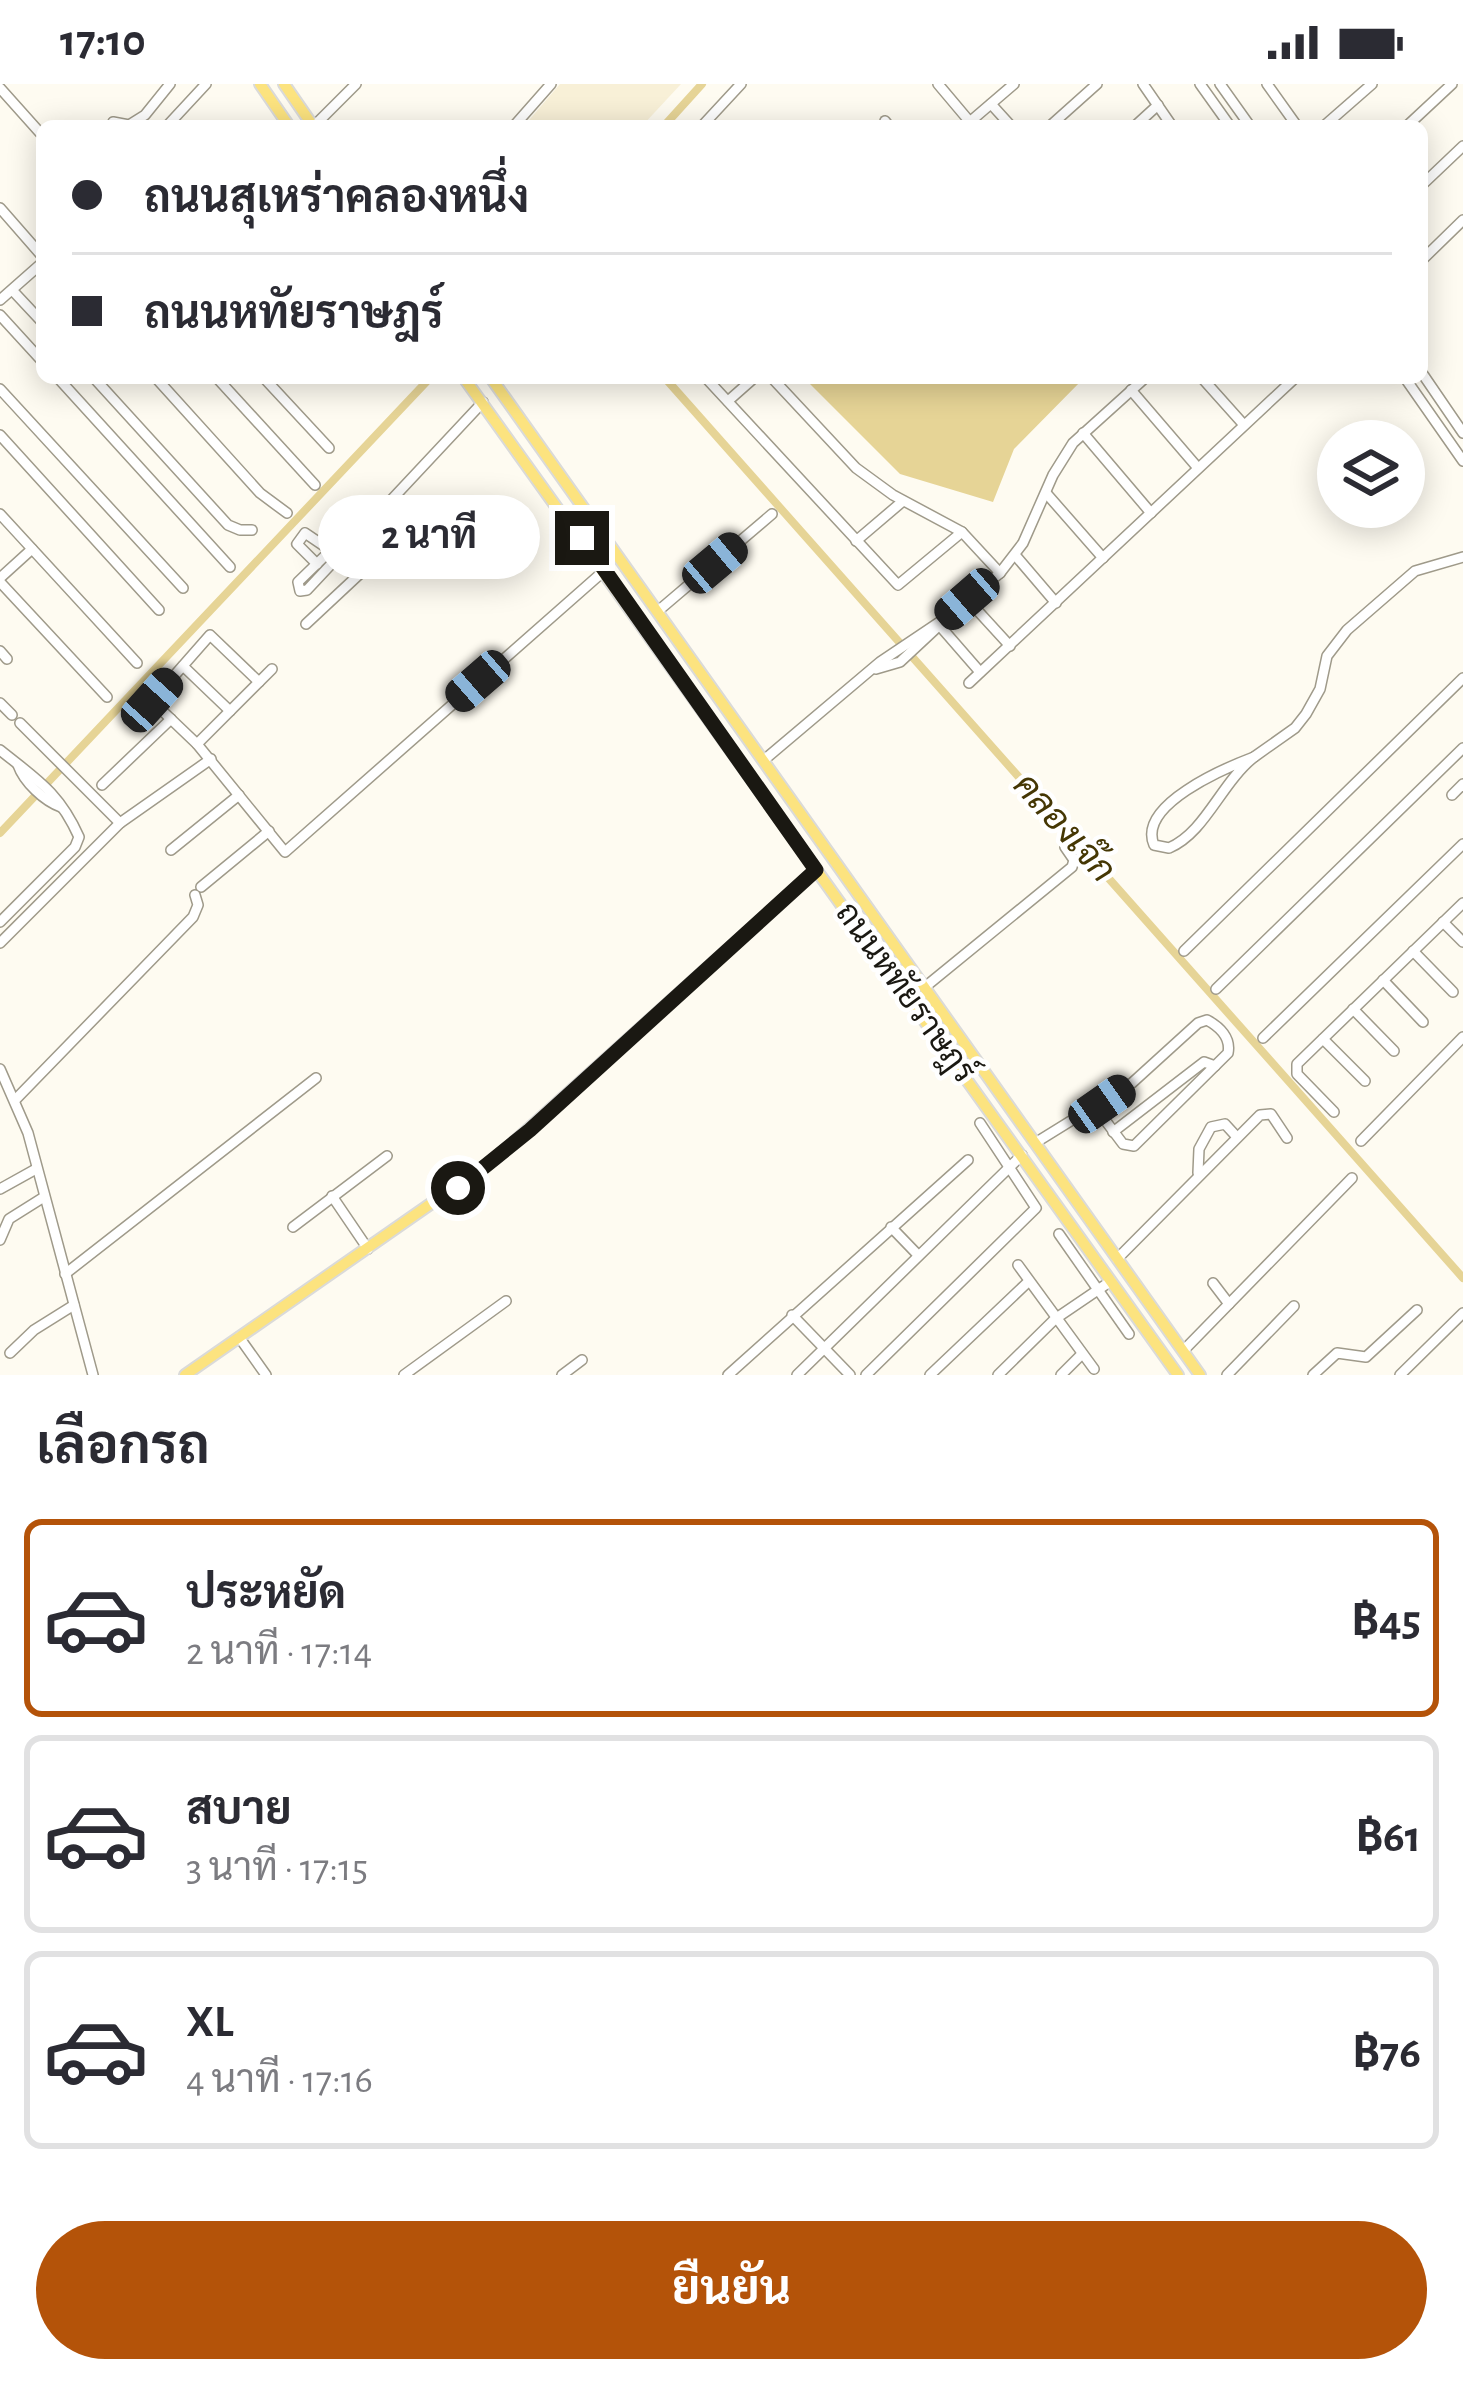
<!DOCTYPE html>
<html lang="th">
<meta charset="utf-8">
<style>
:root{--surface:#fff;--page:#f2f2f3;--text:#2b2b33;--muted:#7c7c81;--line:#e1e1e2;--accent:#b45309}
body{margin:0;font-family:"Alegreya Sans",Sarabun,sans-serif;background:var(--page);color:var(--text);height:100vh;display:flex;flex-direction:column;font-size:45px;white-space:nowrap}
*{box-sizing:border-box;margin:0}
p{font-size:39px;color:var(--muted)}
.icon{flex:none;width:66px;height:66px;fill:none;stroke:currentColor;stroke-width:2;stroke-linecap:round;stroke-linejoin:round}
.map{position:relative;height:1291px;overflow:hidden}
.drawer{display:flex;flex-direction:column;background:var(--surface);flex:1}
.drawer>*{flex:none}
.banner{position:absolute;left:36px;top:36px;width:1392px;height:264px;border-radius:18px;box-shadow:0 6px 30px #0003;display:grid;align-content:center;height:264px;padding:0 36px;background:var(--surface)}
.controls{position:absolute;left:1317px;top:336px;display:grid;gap:24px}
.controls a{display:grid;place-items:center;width:108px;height:108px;border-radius:50%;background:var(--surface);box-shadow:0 6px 30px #0003;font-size:60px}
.end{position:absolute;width:54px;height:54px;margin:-27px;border:15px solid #1a1812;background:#fff;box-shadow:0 0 0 6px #fff}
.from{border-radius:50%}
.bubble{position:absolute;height:84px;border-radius:42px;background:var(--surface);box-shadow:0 6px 30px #0003;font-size:39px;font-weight:700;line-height:84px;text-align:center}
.car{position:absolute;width:36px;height:72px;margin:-36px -18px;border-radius:15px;box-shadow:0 0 9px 3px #0007;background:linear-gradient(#222 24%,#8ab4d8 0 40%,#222 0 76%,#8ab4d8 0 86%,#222 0)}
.banner b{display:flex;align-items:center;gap:42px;height:114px;font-size:45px}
.banner b+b{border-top:3px solid var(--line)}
.banner i{width:30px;height:30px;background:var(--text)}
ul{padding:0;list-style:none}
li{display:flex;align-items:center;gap:36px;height:198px;margin:0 24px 18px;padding:0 12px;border:6px solid var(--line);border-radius:18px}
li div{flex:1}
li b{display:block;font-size:45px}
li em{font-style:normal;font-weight:700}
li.selected{border-color:var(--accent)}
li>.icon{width:108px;height:108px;stroke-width:1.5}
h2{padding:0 36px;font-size:54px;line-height:144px}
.primary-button{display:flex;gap:24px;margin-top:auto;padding:24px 36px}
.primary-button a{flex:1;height:138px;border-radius:72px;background:var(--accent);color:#fff;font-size:48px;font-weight:700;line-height:138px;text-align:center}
.status{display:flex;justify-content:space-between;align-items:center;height:84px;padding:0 60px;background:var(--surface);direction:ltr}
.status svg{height:33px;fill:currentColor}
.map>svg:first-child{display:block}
</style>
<div class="status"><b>17:10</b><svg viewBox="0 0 49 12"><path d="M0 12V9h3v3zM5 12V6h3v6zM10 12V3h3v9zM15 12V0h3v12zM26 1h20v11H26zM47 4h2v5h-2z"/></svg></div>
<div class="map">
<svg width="1463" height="1291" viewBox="0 0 1463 1291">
<rect width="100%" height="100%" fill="#fefbf1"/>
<polygon fill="#f8f0d7" points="560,0 681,0 642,42 524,42"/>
<polygon fill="#e6d496" points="804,294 1084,294 1014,365 993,418 900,390"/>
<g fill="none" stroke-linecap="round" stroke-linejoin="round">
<g stroke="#e6d496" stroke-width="8">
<polyline points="664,42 702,0"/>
<polyline points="665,294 1463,1194"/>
<polyline points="0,749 430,294"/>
</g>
<defs>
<g id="minor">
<polyline points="938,0 970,38"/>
<polyline points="1143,0 1172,42"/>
<polyline points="1200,0 1230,42"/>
<polyline points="1220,0 1250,42"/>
<polyline points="1267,0 1297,42"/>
<polyline points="0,4 42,51"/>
<polyline points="991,20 1011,42"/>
<polyline points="885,37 889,42"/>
<polyline points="113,38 129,41 145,31 170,0"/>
<polyline points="167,42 206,0"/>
<polyline points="314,42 356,0"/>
<polyline points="514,42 551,0"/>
<polyline points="702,42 741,0"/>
<polyline points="965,42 1014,0"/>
<polyline points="1050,42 1097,0"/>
<polyline points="1135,42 1158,21"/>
<polyline points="1324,42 1372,0"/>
<polyline points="1407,42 1452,0"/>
<polyline points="1422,101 1463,62"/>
<polyline points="0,124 42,172"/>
<polyline points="1422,176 1463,136"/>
<polyline points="13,207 42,238"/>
<polyline points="0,216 42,179"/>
<polyline points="0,231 42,277"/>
<polyline points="1422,289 1463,349"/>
<polyline points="58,294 230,483"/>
<polyline points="94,294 228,441 240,446 252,446"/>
<polyline points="156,294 260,409 287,429"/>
<polyline points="217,294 315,401"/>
<polyline points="264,294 329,364"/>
<polyline points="706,294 898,501 962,448"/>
<polyline points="772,294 856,384 893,411 962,448 1000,489"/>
<polyline points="1202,294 1244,341"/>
<polyline points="1405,294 1463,377"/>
<polyline points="0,305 183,504"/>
<polyline points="1131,306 1198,384"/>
<polyline points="728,317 754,294"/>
<polyline points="1083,349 1151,429"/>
<polyline points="0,351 159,526"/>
<polyline points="1046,409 1103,474"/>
<polyline points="0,430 137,579"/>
<polyline points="856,457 903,417"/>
<polyline points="330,467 298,498 300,507 307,506 483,318"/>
<polyline points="1015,471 1056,519"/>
<polyline points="317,480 297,460 305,449 333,468"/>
<polyline points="0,494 32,465"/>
<polyline points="0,498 107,613"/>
<polyline points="967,515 1010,562"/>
<polyline points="658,527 772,430"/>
<polyline points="306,540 412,441 419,428 412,424 407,427 351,483"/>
<polyline points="940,542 980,588"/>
<polyline points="0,567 7,575"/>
<polyline points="183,582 230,627"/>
<polyline points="272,585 197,660 285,768 605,486"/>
<polyline points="876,585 900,578 944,537"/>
<polyline points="969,599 1295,294"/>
<polyline points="0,619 12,631"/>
<polyline points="20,639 120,739"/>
<polyline points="197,660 152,617 210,551 259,598"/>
<path d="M0 666C36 695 59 708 79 753L75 763 0 838"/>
<polyline points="1254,673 1295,644 1306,630 1320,605 1327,572 1347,546 1415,487 1463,473"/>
<path d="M1254 673C1221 699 1205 749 1169 764L1154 761C1137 721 1225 684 1254 673Z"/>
<polyline points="764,676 880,578 947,533 1000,489 1023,459 1053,391 1073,359 1145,294"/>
<path d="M18 681C24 698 44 717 61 723"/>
<polyline points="102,701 171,635"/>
<polyline points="1452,711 1463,700"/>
<polyline points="171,766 239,711"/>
<polyline points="201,803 269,747"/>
<polyline points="1443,838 1463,858"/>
<polyline points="0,859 120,739 211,675"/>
<polyline points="1184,867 1463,594"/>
<polyline points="1413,867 1453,908"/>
<polyline points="1383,896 1423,938"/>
<polyline points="925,903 1072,783 1074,776 1065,763"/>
<polyline points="1216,905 1463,664"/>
<polyline points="1353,925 1394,967"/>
<polyline points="1263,954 1463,760"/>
<polyline points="1323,955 1365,997"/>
<polyline points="0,985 28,1049 93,1291"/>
<polyline points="16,1015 193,833 198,821 195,811"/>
<polyline points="1334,1028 1297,990 1297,980 1463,819"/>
<polyline points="1113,1048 1204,978 1215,982"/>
<polyline points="1361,1057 1463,953"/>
<path d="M1035 1059 1132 999 1198 939 1207 936C1220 943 1231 954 1228 969L1134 1062 1123 1060 1096 1024"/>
<polyline points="1198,1089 1199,1065 1211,1043 1225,1040 1236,1052"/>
<polyline points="0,1105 36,1085"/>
<polyline points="332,1112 368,1165"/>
<polyline points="293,1143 387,1072"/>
<polyline points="891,1143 918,1171"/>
<polyline points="1059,1150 1129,1250"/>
<polyline points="0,1156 9,1135 44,1113"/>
<polyline points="1117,1175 1260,1031 1271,1030 1287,1054"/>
<polyline points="1018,1181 1094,1285"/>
<polyline points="65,1190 316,994"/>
<polyline points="1213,1199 1229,1220"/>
<polyline points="792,1231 850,1291"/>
<polyline points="239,1253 266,1291"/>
<polyline points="1183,1267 1352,1094"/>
<polyline points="10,1269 34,1246 74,1221"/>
<polyline points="404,1291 506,1217"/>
<polyline points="562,1291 582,1276"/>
<polyline points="728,1291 968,1076"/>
<polyline points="797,1291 1022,1071"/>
<polyline points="866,1291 1036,1124 980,1039"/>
<polyline points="930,1291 1028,1198"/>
<polyline points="998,1291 1055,1235 1111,1197"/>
<polyline points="1061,1291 1081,1271"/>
<polyline points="1227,1291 1294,1222"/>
<polyline points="1313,1291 1337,1269 1366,1273 1417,1226"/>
<polyline points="1400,1291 1463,1229"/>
</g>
<g id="major">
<polyline points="260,0 289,42"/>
<polyline points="284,0 313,42"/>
<polyline points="464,294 1178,1291"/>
<polyline points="491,294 1200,1291"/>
<polyline points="185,1291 495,1075 816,786"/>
</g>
</defs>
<use href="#minor" stroke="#9f9a8a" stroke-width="12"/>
<use href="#major" stroke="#dadad9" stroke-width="14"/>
<use href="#minor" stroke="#fff" stroke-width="9"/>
<use href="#major" stroke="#fce37f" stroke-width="10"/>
</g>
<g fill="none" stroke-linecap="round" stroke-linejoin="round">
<polyline stroke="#1a1812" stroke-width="15" points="458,1104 530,1046 816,786 582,454"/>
</g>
<g text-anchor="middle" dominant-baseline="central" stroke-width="9" stroke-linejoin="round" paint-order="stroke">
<g font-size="33" fill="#1a1812" stroke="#fff">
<text transform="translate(905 909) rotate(54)">ถนนหทัยราษฎร์</text>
</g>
<g font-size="36" font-style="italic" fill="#453704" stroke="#fff">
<text transform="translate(1064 744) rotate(48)">คลองเจ๊ก</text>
</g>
</g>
</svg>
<div class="controls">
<a><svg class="icon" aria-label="layers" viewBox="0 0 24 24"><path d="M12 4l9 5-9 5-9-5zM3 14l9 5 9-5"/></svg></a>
</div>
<i class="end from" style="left:458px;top:1104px"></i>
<i class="end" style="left:582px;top:454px"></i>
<div class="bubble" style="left:318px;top:411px;width:222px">2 นาที</div>
<i class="car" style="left:715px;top:479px;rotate:50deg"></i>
<i class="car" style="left:967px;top:515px;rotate:229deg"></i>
<i class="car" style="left:478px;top:597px;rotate:229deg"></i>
<i class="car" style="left:152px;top:616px;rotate:42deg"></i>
<i class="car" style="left:1102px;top:1020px;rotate:55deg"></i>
<div class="banner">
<b><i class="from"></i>ถนนสุเหร่าคลองหนึ่ง</b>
<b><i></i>ถนนหทัยราษฎร์</b>
</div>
</div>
<section class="drawer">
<h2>เลือกรถ</h2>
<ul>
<li class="selected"><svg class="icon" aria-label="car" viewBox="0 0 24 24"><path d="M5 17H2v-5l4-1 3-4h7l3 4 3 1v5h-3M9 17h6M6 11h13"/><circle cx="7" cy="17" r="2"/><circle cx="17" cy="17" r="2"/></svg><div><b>ประหยัด</b><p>2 นาที · 17:14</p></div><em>฿45</em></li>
<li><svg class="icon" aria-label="car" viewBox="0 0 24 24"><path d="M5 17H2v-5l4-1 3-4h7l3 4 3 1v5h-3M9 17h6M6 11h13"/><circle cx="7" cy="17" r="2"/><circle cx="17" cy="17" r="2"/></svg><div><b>สบาย</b><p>3 นาที · 17:15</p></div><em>฿61</em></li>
<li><svg class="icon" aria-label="car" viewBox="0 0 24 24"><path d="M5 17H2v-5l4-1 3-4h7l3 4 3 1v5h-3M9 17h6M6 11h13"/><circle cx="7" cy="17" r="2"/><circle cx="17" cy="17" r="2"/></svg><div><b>XL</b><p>4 นาที · 17:16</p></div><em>฿76</em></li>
</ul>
<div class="primary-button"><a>ยืนยัน</a></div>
</section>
